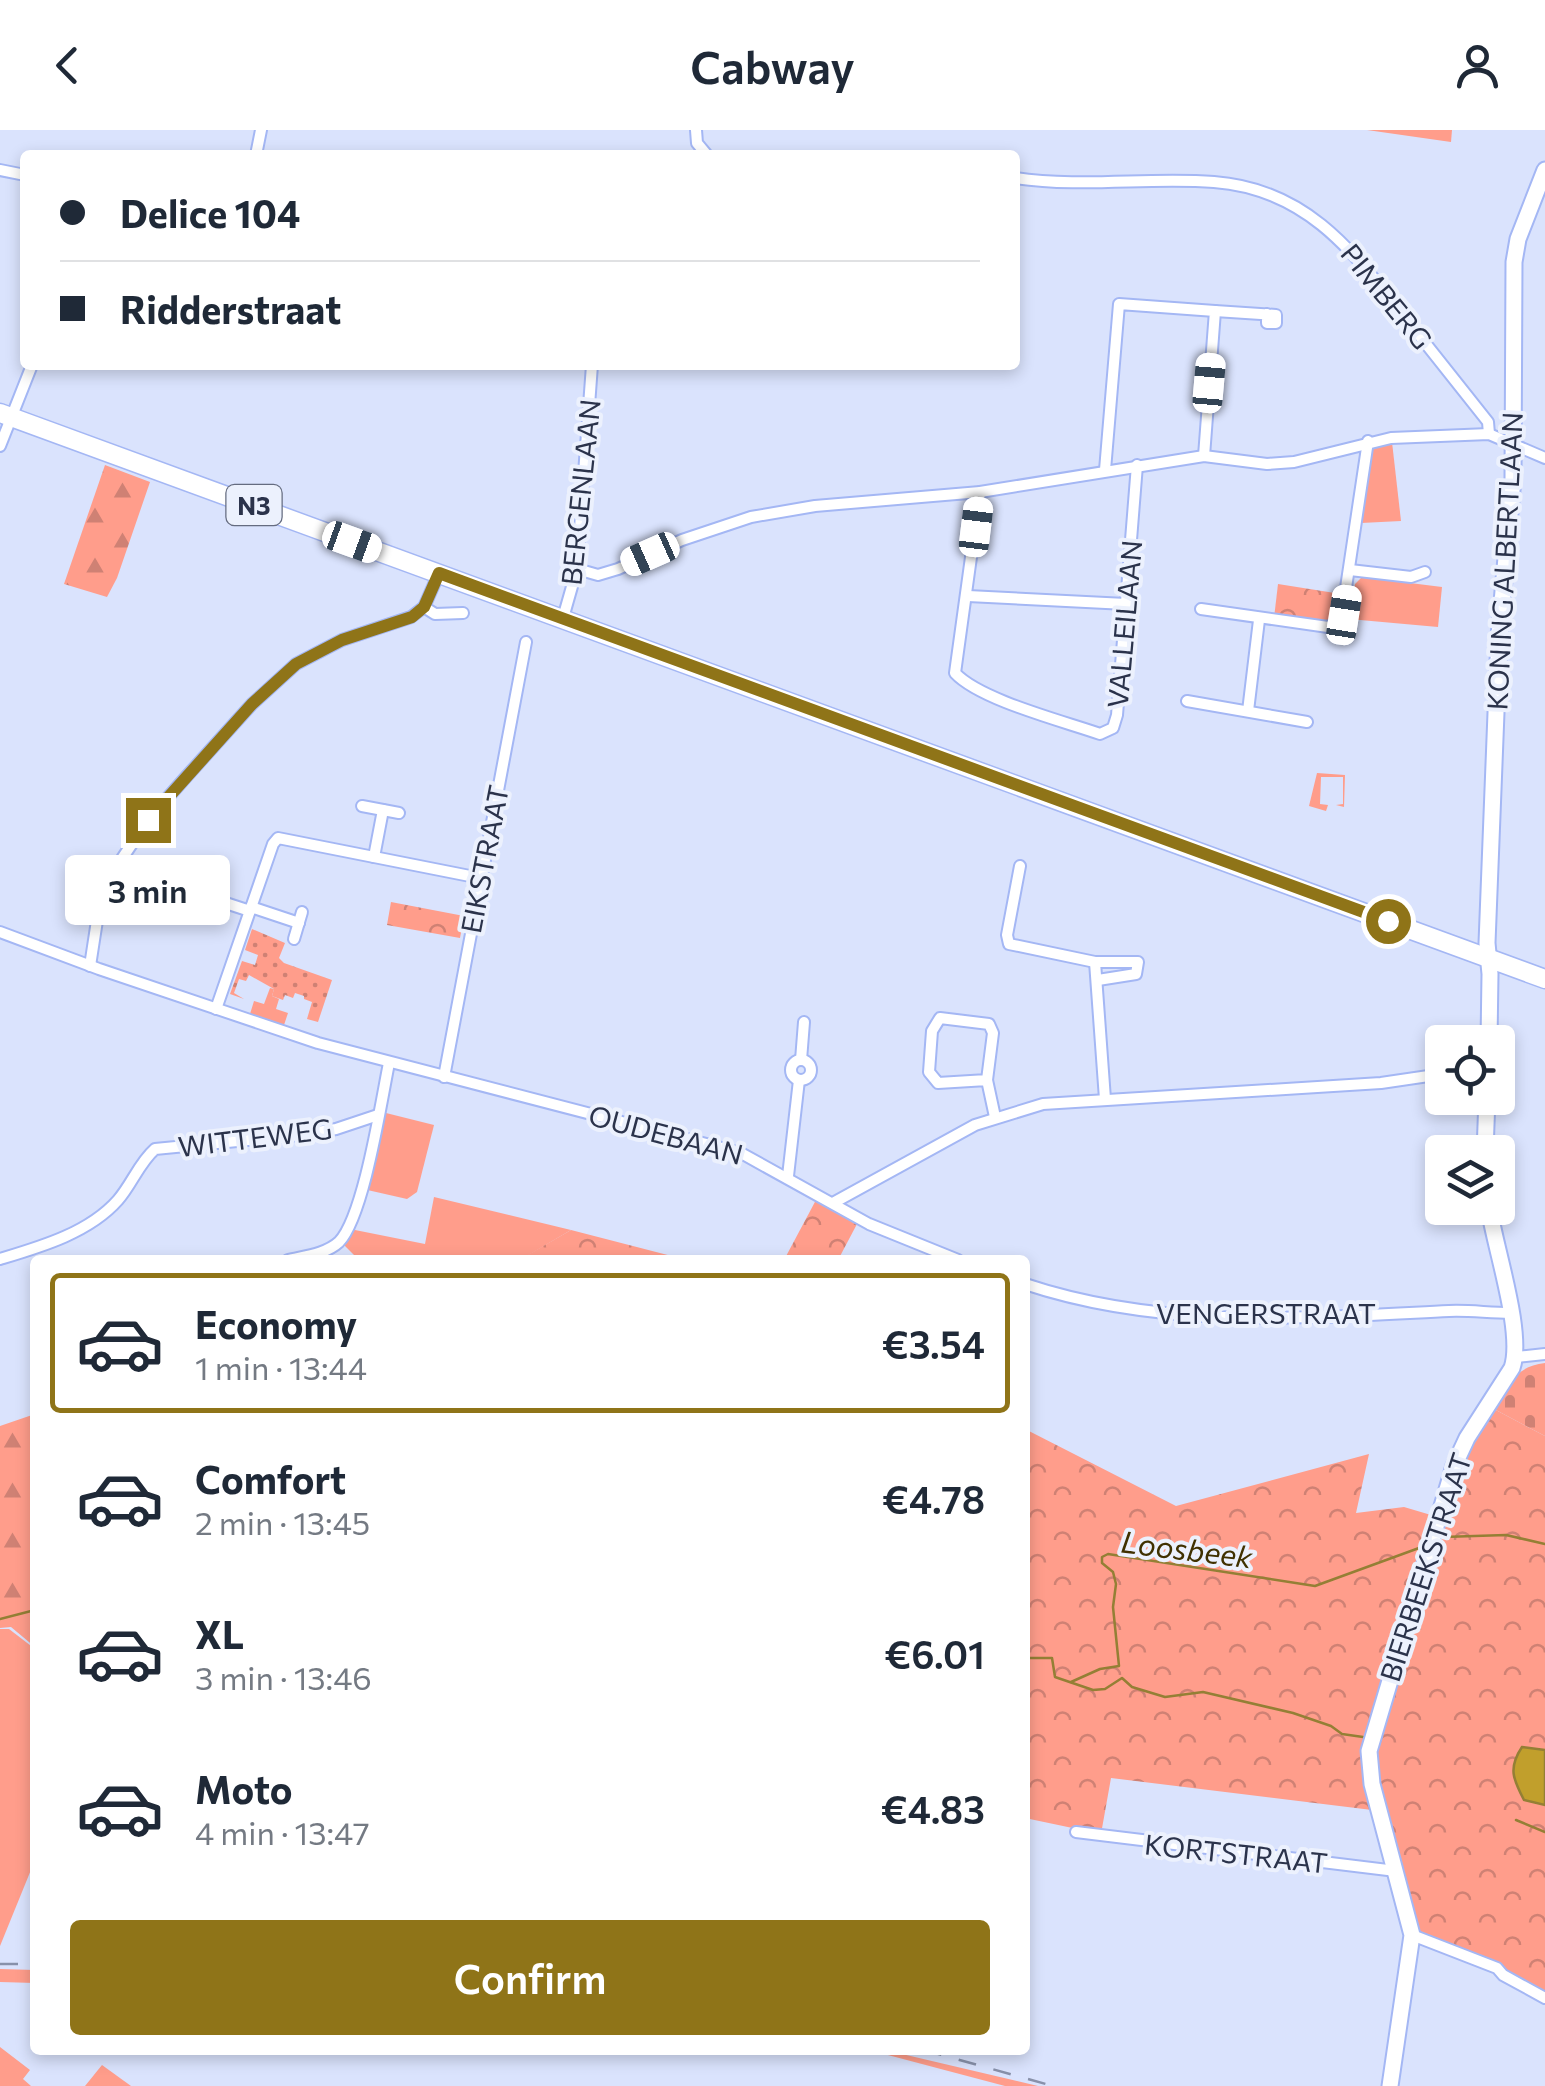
<!DOCTYPE html>
<meta charset="utf-8">
<style>
:root{--surface:#fff;--page:#f2f2f3;--text:#1f2937;--muted:#747a83;--line:#e0e1e3;--accent:#8f7418}
body{margin:0;font-family:Commissioner,sans-serif;background:var(--page);color:var(--text);height:100vh;display:flex;flex-direction:column;font-size:38px;white-space:nowrap}
*{box-sizing:border-box;margin:0}
p{font-size:32px;color:var(--muted)}
.icon{flex:none;width:55px;height:55px;fill:none;stroke:currentColor;stroke-width:2;stroke-linecap:round;stroke-linejoin:round}
.map{position:relative;flex:1;overflow:hidden}
.drawer{position:absolute;left:30px;top:1125px;width:1000px;height:800px;display:flex;flex-direction:column;background:var(--surface);border-radius:10px;box-shadow:0 5px 15px #0003}
.drawer>*{flex:none}
.top-card{position:absolute;left:20px;top:20px;width:1000px;height:220px;border-radius:10px;box-shadow:0 5px 15px #0003;display:grid;align-content:center;height:220px;padding:0 40px;background:var(--surface)}
.controls{position:absolute;left:1425px;top:895px;display:grid;gap:20px}
.controls a{display:grid;place-items:center;width:90px;height:90px;border-radius:10px;background:var(--surface);box-shadow:0 5px 15px #0003;font-size:50px}
.end{position:absolute;width:45px;height:45px;margin:-22px;border:12px solid #8f7418;background:#fff;box-shadow:0 0 0 5px #fff}
.from{border-radius:50%}
.bubble{position:absolute;height:70px;border-radius:10px;background:var(--surface);box-shadow:0 5px 15px #0003;font-size:32px;font-weight:600;line-height:70px;text-align:center}
.car{position:absolute;width:30px;height:60px;margin:-30px -15px;border-radius:12px;box-shadow:0 0 8px 2px #0007;background:linear-gradient(#fff 24%,#345 0 40%,#fff 0 76%,#345 0 86%,#fff 0)}
.top-card b{display:flex;align-items:center;gap:35px;height:95px;font-size:38px}
.top-card b+b{border-top:2px solid var(--line)}
.top-card i{width:25px;height:25px;background:var(--text)}
ul{padding:18px 0 0;list-style:none}
li{display:flex;align-items:center;gap:30px;height:140px;margin:0 20px 15px;padding:0 20px;border:5px solid transparent;border-radius:10px}
li div{flex:1}
li b{display:block;font-size:38px}
li em{font-style:normal;font-weight:600}
li.on{border-color:var(--accent)}
li>.icon{width:90px;height:90px;stroke-width:1.5}
.cta{display:flex;gap:20px;margin-top:auto;padding:20px 40px}
.cta a{flex:1;height:115px;border-radius:10px;background:var(--accent);color:#fff;font-size:40px;font-weight:600;line-height:115px;text-align:center}
header{display:flex;justify-content:space-between;align-items:center;height:130px;padding:0 40px;background:var(--surface);font-size:45px;font-weight:600}
.map>svg:first-child{display:block}
</style>
<header><svg class="icon" aria-label="back" viewBox="0 0 24 24"><path d="M15 5l-7 7 7 7"/></svg>Cabway<svg class="icon" aria-label="person" viewBox="0 0 24 24"><circle cx="12" cy="8" r="4"/><path d="M4 21q1-7 8-7t8 7"/></svg></header>
<div class="map">
<svg width="1545" height="1956" viewBox="0 0 1545 1956">
<defs>
<pattern id="forest-firs" width="22" height="20" patternUnits="userSpaceOnUse" patternTransform="scale(2.5)"><rect width="22" height="20" fill="#ff9d8b"/><path d="M5 1l3.5 6h-7zM16 11l3.5 6h-7z" fill="#cf8174"/></pattern>
<pattern id="cemetery-stones" width="16" height="16" patternUnits="userSpaceOnUse" patternTransform="scale(2.5)"><rect width="16" height="16" fill="#ff9d8b"/><path d="M2 7V4a2 2 0 0 1 4 0v3zM10 15v-3a2 2 0 0 1 4 0v3z" fill="#cf8174"/></pattern>
<pattern id="park-crowns" width="20" height="18" patternUnits="userSpaceOnUse" patternTransform="scale(2.5)"><rect width="20" height="18" fill="#ff9d8b"/><path d="M2 6a3 3 0 1 1 6 0M12 15a3 3 0 1 1 6 0" fill="none" stroke="#cf8174"/></pattern>
<pattern id="garden-dots" width="8" height="8" patternUnits="userSpaceOnUse" patternTransform="scale(2.5)"><rect width="8" height="8" fill="#ff9d8b"/><path d="M2 2h.1M6 6h.1" fill="none" stroke="#cf8174" stroke-width="1.8" stroke-linecap="round"/></pattern>
</defs>
<rect width="100%" height="100%" fill="#dae3fd"/>
<g fill="#ff9d8b">
<polygon points="1367,0 1452,0 1451,12"/>
<polygon points="1392,312 1401,391 1361,393 1372,317"/>
<polygon points="1362,447 1442,457 1438,497 1349,489 1355,454"/>
<polygon points="1317,643 1345,645 1344,677 1336,675 1343,674 1343,647 1321,647 1320,674 1328,675 1326,681 1309,676"/>
<polygon points="270,858 274,859 272,866 279,869 276,879 288,883 284,895 250,884 254,871 264,874"/>
<polygon points="382,982 434,995 417,1062 407,1069 363,1059"/>
<polygon points="434,1067 571,1100 520,1130 359,1130 343,1114 350,1099 425,1114"/>
<polygon points="0,1499 9,1499 35,1519 35,1730 0,1816"/>
<polygon points="0,1839 35,1840 35,1853 0,1852"/>
<polygon points="0,1917 30,1940 23,1949 31,1956 0,1956"/>
<polygon points="869,1920 885,1920 1038,1956 1005,1956"/>
<polygon points="102,1935 131,1956 85,1956"/>
</g>
<g fill="url(#forest-firs)">
<polygon points="105,335 150,352 117,448 107,467 64,454"/>
<polygon points="35,1284 35,1517 11,1497 0,1498 0,1296"/>
</g>
<path fill="url(#cemetery-stones)" d="M1545 1233V1306L1494 1279C1510 1254 1514 1237 1545 1233Z"/>
<g fill="url(#park-crowns)">
<polygon points="1278,454 1341,464 1338,486 1327,493 1274,488"/>
<polygon points="391,772 464,786 460,808 387,795"/>
<polygon points="816,1070 857,1094 838,1130 784,1130"/>
<polygon points="571,1100 687,1130 519,1130"/>
<polygon points="1494,1279 1545,1306 1545,1864 1420,1805 1374,1627 1464,1322"/>
<polygon points="1025,1299 1176,1376 1369,1324 1356,1383 1404,1377 1431,1385 1361,1618 1362,1641 1372,1680 1111,1648 1101,1704 1025,1688"/>
</g>
<polygon fill="url(#garden-dots)" points="252,799 285,813 279,828 284,833 332,850 318,892 307,889 312,872 304,869 304,866 295,863 293,868 285,865 283,870 272,866 274,859 249,845 246,851 239,849 234,863 244,869 230,864 242,831 255,835 258,825 245,820"/>
<path fill="#c19f2c" stroke="#947f35" stroke-width="2.5" d="M1522 1617 1545 1620V1675L1524 1670C1513 1649 1508 1638 1522 1617Z"/>
<g fill="none" stroke-linecap="round" stroke-linejoin="round">
<g stroke="#947f35" stroke-width="2.5">
<polyline points="1443,1407 1506,1405 1545,1414"/>
<polyline points="0,1489 35,1480"/>
<polyline points="1025,1528 1052,1528 1055,1547 1093,1560 1105,1559 1122,1548 1132,1557 1165,1567 1203,1562 1293,1583 1331,1596 1342,1604 1363,1607"/>
<polyline points="1071,1552 1100,1539 1119,1536 1113,1477 1116,1454 1113,1442 1102,1433 1102,1427 1108,1424 1315,1456 1419,1418"/>
<polyline points="1516,1690 1545,1702"/>
</g>
<defs>
<g id="street">
<polyline points="696,0 697,13 707,25"/>
<polyline points="256,25 261,0"/>
<polyline points="0,40 25,45"/>
<path d="M1015 48C1082 58 1148 47 1214 52 1308 59 1354 123 1407 190 1434 224 1461 258 1488 292L1489 304"/>
<polyline points="1215,181 1276,185 1276,193 1267,193 1267,184"/>
<polyline points="0,316 32,235"/>
<polyline points="1105,340 1119,174 1215,181 1204,326"/>
<path d="M980 362 955 543C980 570 1063 591 1100 604L1113 598 1117 585 1137 335"/>
<polyline points="577,439 598,445 618,439 682,410 751,387 815,376 980,362 1204,326 1267,334 1294,332 1391,308 1489,304 1545,328"/>
<polyline points="1350,440 1411,447 1425,442"/>
<polyline points="968,466 1126,474"/>
<polyline points="424,477 435,484 463,483"/>
<polyline points="1201,479 1328,497 1341,491 1368,311"/>
<polyline points="563,488 577,439 592,235"/>
<polyline points="1187,571 1307,592"/>
<polyline points="1248,581 1259,490"/>
<polyline points="362,676 399,683"/>
<polyline points="374,727 383,680"/>
<polyline points="1020,736 1007,805 1009,814 1095,832 1138,832 1136,844 1098,850"/>
<polyline points="189,761 250,781"/>
<polyline points="251,777 299,793"/>
<polyline points="0,802 99,839 318,913 741,1023 869,1094 958,1130"/>
<polyline points="294,809 302,782"/>
<polyline points="1095,832 1105,969"/>
<polyline points="90,836 98,784 115,739 148,690 186,647 252,574 296,534 342,510 411,487 424,477 439,443"/>
<polyline points="216,879 273,714 278,708 480,748"/>
<circle cx="801" cy="940" r="10"/>
<polyline points="801,930 804,892"/>
<polyline points="444,947 526,512"/>
<polyline points="987,950 938,953 929,942 932,901 940,888 989,894 993,903 987,950 995,987"/>
<polyline points="788,1046 799,950"/>
<polyline points="833,1073 975,995 1043,974 1381,953 1442,944"/>
<path d="M0 1129C40 1117 89 1103 118 1070 132 1054 139 1033 155 1019L299 1005 336 999 378 985"/>
<path d="M288 1130C305 1126 326 1124 339 1112 364 1086 381 972 389 933"/>
<path d="M1025 1154C1163 1200 1306 1188 1449 1181 1469 1180 1489 1183 1510 1183"/>
<polyline points="1516,1227 1545,1224"/>
<polyline points="1076,1702 1396,1741"/>
<polyline points="1412,1805 1497,1838 1503,1845 1545,1868"/>
</g>
<g id="secondary">
<polyline points="1489,912 1490,844 1487,813 1499,506 1513,349 1514,132 1518,109 1545,40"/>
<polyline points="1485,1022 1487,968"/>
<path d="M1390 1956 1412 1805 1372 1654 1369 1621 1454 1336 1467 1308 1512 1238C1524 1203 1495 1118 1489 1078"/>
</g>
<polyline id="primary" points="0,283 1545,849"/>
</defs>
<use href="#street" stroke="#a4b7f4" stroke-width="14"/>
<use href="#secondary" stroke="#a4b7f4" stroke-width="19"/>
<use href="#primary" stroke="#a4b7f4" stroke-width="21"/>
<use href="#street" stroke="#fff" stroke-width="10"/>
<use href="#secondary" stroke="#fff" stroke-width="15"/>
<use href="#primary" stroke="#fff" stroke-width="18"/>
<g stroke="#8891aa" stroke-width="2.5" stroke-dasharray="18 18" stroke-linecap="butt">
<polyline points="0,1834 35,1834"/>
<polyline points="924,1920 1053,1956"/>
</g>
</g>
<g fill="none" stroke-linecap="round" stroke-linejoin="round">
<polyline stroke="#8f7418" stroke-width="12" points="148,690 252,574 296,534 342,510 412,487 424,477 439,443 1388,791"/>
</g>
<g text-anchor="middle" dominant-baseline="central" stroke-width="8" stroke-linejoin="round" paint-order="stroke">
<rect fill="#ecf1fd" stroke="#656c80" stroke-width="2.5" x="226.5" y="355" width="55" height="40" rx="8"/>
<g font-size="25" font-weight="bold" fill="#2b334b">
<text x="254" y="375">N3</text>
</g>
<g font-size="28" fill="#2b334b" stroke="#ecf1fd">
<text transform="translate(1387 166) rotate(51)">PIMBERG</text>
<text transform="translate(580 362) rotate(-84)">BERGENLAAN</text>
<text transform="translate(1504 431) rotate(-87)">KONING ALBERTLAAN</text>
<text transform="translate(1124 494) rotate(-85)">VALLEILAAN</text>
<text transform="translate(484 729) rotate(-79)">EIKSTRAAT</text>
<text transform="translate(666 1004) rotate(15)">OUDEBAAN</text>
<text transform="translate(255 1007) rotate(-7)">WITTEWEG</text>
<text x="1266" y="1183">VENGERSTRAAT</text>
<text transform="translate(1425 1437) rotate(-72)">BIERBEEKSTRAAT</text>
<text transform="translate(1236 1723) rotate(6)">KORTSTRAAT</text>
</g>
<g font-size="30" font-style="italic" fill="#403101" stroke="#ecf1fd">
<text transform="translate(1187 1418) rotate(7)">Loosbeek</text>
</g>
</g>
</svg>
<div class="controls">
<a><svg class="icon" aria-label="locate" viewBox="0 0 24 24"><circle cx="12" cy="12" r="6"/><path d="M12 2v4M12 18v4M2 12h4M18 12h4"/></svg></a>
<a><svg class="icon" aria-label="layers" viewBox="0 0 24 24"><path d="M12 4l9 5-9 5-9-5zM3 14l9 5 9-5"/></svg></a>
</div>
<i class="end from" style="left:1388px;top:791px"></i>
<i class="end" style="left:148px;top:690px"></i>
<div class="bubble" style="left:65px;top:725px;width:165px">3 min</div>
<i class="car" style="left:1209px;top:253px;rotate:5deg"></i>
<i class="car" style="left:976px;top:397px;rotate:7deg"></i>
<i class="car" style="left:352px;top:412px;rotate:110deg"></i>
<i class="car" style="left:650px;top:424px;rotate:246deg"></i>
<i class="car" style="left:1344px;top:485px;rotate:9deg"></i>
<div class="top-card">
<b><i class="from"></i>Delice 104</b>
<b><i></i>Ridderstraat</b>
</div>
<section class="drawer">
<ul>
<li class="on"><svg class="icon" aria-label="car" viewBox="0 0 24 24"><path d="M5 17H2v-5l4-1 3-4h7l3 4 3 1v5h-3M9 17h6M6 11h13"/><circle cx="7" cy="17" r="2"/><circle cx="17" cy="17" r="2"/></svg><div><b>Economy</b><p>1 min · 13:44</p></div><em>€3.54</em></li>
<li><svg class="icon" aria-label="car" viewBox="0 0 24 24"><path d="M5 17H2v-5l4-1 3-4h7l3 4 3 1v5h-3M9 17h6M6 11h13"/><circle cx="7" cy="17" r="2"/><circle cx="17" cy="17" r="2"/></svg><div><b>Comfort</b><p>2 min · 13:45</p></div><em>€4.78</em></li>
<li><svg class="icon" aria-label="car" viewBox="0 0 24 24"><path d="M5 17H2v-5l4-1 3-4h7l3 4 3 1v5h-3M9 17h6M6 11h13"/><circle cx="7" cy="17" r="2"/><circle cx="17" cy="17" r="2"/></svg><div><b>XL</b><p>3 min · 13:46</p></div><em>€6.01</em></li>
<li><svg class="icon" aria-label="car" viewBox="0 0 24 24"><path d="M5 17H2v-5l4-1 3-4h7l3 4 3 1v5h-3M9 17h6M6 11h13"/><circle cx="7" cy="17" r="2"/><circle cx="17" cy="17" r="2"/></svg><div><b>Moto</b><p>4 min · 13:47</p></div><em>€4.83</em></li>
</ul>
<div class="cta"><a>Confirm</a></div>
</section>
</div>
